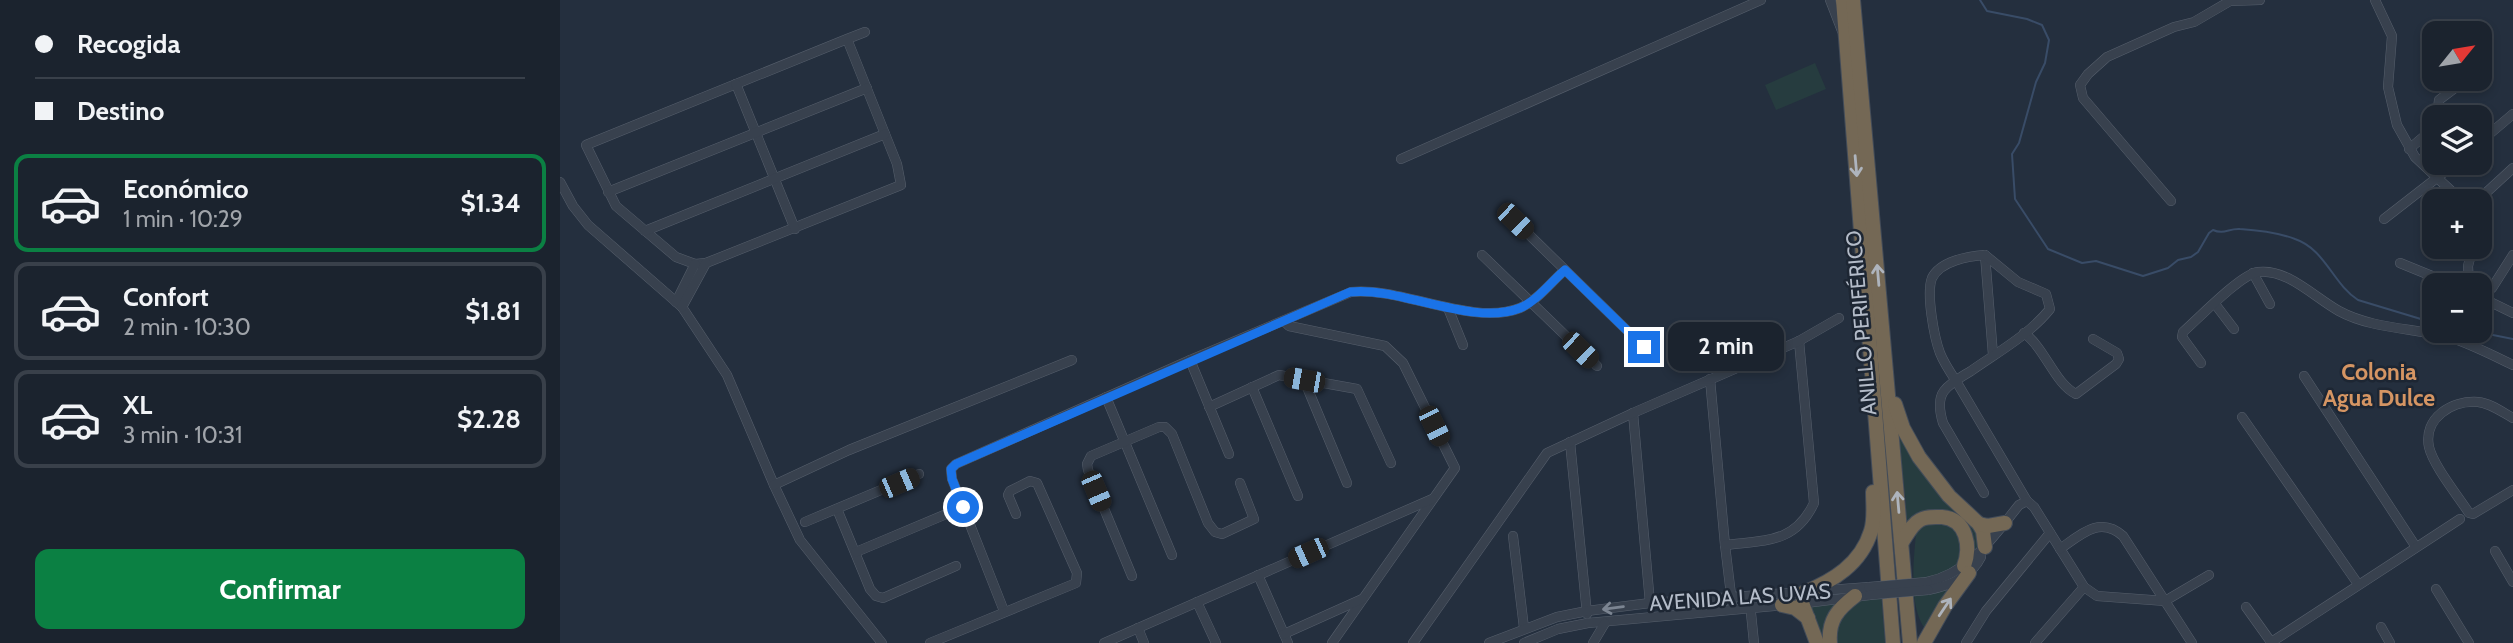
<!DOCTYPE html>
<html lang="es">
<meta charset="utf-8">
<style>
:root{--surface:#1b232e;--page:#242b36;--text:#f1f3f6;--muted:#a0a4aa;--line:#39404a;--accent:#0b8043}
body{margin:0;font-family:Cabin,sans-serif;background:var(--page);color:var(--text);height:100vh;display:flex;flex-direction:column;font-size:26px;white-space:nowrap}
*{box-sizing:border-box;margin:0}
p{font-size:23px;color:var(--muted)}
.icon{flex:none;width:38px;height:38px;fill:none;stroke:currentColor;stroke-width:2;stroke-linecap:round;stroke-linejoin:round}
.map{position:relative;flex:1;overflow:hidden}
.details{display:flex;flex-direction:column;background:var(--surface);width:560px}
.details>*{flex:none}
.top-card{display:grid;align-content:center;height:154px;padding:0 35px;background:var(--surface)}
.needle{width:46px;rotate:60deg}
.buttons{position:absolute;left:1862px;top:21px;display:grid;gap:14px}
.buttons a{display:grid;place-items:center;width:70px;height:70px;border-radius:14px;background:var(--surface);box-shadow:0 4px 10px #0003,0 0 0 2px var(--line);font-size:35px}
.end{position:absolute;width:32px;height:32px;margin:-16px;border:9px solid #1a73e8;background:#fff;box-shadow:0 0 0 4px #fff}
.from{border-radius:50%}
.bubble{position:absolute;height:49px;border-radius:14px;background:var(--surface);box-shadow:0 4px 10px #0003,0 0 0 2px var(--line);font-size:23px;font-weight:800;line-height:49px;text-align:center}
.car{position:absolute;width:21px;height:42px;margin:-21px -10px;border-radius:9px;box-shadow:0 0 5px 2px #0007;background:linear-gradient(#222 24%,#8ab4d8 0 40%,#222 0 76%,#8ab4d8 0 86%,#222 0)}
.top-card b{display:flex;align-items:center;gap:24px;height:66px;font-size:26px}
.top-card b+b{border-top:2px solid var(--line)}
.top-card i{width:18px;height:18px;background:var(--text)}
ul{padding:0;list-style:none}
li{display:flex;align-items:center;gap:21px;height:98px;margin:0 14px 10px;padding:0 21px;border:4px solid var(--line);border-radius:14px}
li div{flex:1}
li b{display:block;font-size:26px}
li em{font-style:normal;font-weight:800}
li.on{border-color:var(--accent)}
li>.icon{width:63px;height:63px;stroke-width:1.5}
.primary-button{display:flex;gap:14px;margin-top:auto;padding:14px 35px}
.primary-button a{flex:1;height:80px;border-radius:14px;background:var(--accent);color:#fff;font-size:28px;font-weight:800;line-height:80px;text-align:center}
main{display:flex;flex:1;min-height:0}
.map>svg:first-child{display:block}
</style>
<main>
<section class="details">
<div class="top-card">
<b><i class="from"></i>Recogida</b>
<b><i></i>Destino</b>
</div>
<ul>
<li class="on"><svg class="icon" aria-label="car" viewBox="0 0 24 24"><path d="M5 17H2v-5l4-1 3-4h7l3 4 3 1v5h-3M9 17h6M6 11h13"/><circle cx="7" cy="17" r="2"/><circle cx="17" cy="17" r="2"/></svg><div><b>Económico</b><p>1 min · 10:29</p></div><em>$1.34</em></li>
<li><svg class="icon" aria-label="car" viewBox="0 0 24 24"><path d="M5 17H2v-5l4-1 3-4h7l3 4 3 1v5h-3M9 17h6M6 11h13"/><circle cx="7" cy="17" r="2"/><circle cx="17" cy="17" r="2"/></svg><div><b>Confort</b><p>2 min · 10:30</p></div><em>$1.81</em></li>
<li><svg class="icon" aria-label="car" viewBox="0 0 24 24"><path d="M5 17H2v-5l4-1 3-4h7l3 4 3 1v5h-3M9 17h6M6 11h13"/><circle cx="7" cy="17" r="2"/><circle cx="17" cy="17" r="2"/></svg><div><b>XL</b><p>3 min · 10:31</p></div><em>$2.28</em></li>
</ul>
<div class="primary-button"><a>Confirmar</a></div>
</section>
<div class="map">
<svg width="1953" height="643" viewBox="0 0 1953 643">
<rect width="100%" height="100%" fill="#242f3e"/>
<g fill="#263c3f">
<polygon points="1255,63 1266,89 1216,110 1205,85"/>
<path d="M1343 428 1425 539 1369 633C1347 612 1354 560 1356 532L1340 527 1346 503 1341 458 1333 444 1332 429Z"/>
<polygon points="1321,594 1325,643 1257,643 1242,603"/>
</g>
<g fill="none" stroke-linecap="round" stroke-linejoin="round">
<g stroke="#394c67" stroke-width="2">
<path d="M1420 0 1427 11 1467 19 1482 25 1489 40 1485 63 1476 82 1459 143 1452 154 1455 199 1488 249 1522 263 1536 261 1583 276 1608 268 1618 260 1631 257 1638 252 1649 233 1653 230C1664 235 1669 228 1680 229 1696 230 1719 233 1735 239 1765 249 1773 284 1798 300L1874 323"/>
<polyline points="1913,331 1953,339"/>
</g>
<defs>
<g id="minor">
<polyline points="1270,0 1282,31"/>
<polyline points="1815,0 1832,36 1828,87 1837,125 1855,157 1902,201"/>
<polyline points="287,39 337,164 341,185 146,263 135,264 116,257 56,206 26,145 287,39 305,32"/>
<polyline points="176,84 235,229"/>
<polyline points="1877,117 1879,100 1903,82"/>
<polyline points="1920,142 1953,114"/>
<polyline points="1849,149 1874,128"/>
<polyline points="841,159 1201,0"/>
<polyline points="0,182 13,206 28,225 122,307 167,375 214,485 240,540 322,643"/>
<polyline points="48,192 307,88"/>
<polyline points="1611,201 1523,98 1520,85 1528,74 1547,57 1614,27 1634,22 1670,1 1700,0"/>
<polyline points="1917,201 1953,168"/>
<polyline points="1824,219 1896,163"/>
<polyline points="955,221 1084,347"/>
<polyline points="85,231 325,134"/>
<polyline points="922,255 1037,366"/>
<polyline points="1425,255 1433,355"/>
<polyline points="1840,263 1894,285"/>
<polyline points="1693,273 1710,304"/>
<polyline points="1909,285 1908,266 1913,247"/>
<polyline points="1932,288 1953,255"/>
<polyline points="1920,297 1953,313"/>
<polyline points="116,302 135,264"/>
<polyline points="1655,304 1674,329"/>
<polyline points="122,307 146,263"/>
<polyline points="888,308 903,345"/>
<polyline points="724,321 729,326 825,346 843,363 895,468 772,643"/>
<path d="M1464 333C1485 348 1495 384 1516 394L1556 364 1559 359 1557 353 1533 339"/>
<polyline points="630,360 669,454"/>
<path d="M1641 363 1622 337 1623 332C1638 319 1681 274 1698 272 1727 268 1755 298 1779 311 1812 329 1854 328 1889 337 1911 344 1932 355 1953 365"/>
<polyline points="1744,376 1856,547"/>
<polyline points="1150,379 1165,545 1172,603"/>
<polyline points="744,380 787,483"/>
<polyline points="692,387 738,496"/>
<polyline points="546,397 612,555"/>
<polyline points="649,407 719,375 797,389 831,463"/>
<polyline points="1073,413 1090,603"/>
<polyline points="1682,417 1798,584"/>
<path d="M1953 418C1942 412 1930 403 1918 402 1892 400 1863 418 1869 447 1873 465 1898 496 1909 513L1913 514 1953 490"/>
<polyline points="1010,442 1027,614"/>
<polyline points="214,485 289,450 512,360"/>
<path d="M1424 493 1383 423C1380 413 1378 399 1384 391 1391 382 1403 376 1411 371 1438 352 1469 335 1490 309L1486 294 1458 282 1425 255C1409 256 1380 261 1372 278 1366 293 1374 337 1380 353 1384 363 1390 372 1396 381L1467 501 1474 507 1524 587 1537 596 1605 601 1649 575"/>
<polyline points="277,509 310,589 316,596 323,598 396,566"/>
<polyline points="245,522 359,474"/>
<polyline points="953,536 964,628"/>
<path d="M1165 545C1204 540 1235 544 1254 503L1239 341"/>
<path d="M1500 549C1520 535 1540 515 1563 536L1632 643"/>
<polyline points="1935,551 1953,582"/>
<polyline points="296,552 403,507"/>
<polyline points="698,575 728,643"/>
<polyline points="572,576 528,470 527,464 531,456 599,427 605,427 612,434 648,523 655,532 662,534 694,519 680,483"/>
<path d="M1367 582C1410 573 1433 537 1459 505L1467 501"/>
<polyline points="1876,589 1909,643"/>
<path d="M1368 590C1389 586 1411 577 1421 557"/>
<polyline points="637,602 656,643"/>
<polyline points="1190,603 1194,643"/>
<polyline points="1238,604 1310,595"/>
<polyline points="1686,607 1711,642"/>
<path d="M444 611 392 479 391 469 396 464 630 360 791 292C839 286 913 327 960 308 977 301 991 282 1005 270"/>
<polyline points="1821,627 1830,643"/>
<polyline points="578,628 584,643"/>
<polyline points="724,634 802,599"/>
<polyline points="370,643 516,583 517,573 477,483 470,481 450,491 448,495 456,514"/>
<polyline points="544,643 872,499"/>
<polyline points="853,643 987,453 1073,413 1239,341 1279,318"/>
<polyline points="929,643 997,617 1027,611 1090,603 1309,587"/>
<polyline points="964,643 998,629 1028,623 1224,605"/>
<polyline points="1033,643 1045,623"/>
<polyline points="1406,643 1426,611 1490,533"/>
<polyline points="1475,643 1524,587"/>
<polyline points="1710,643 1900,519"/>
</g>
<g id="highway">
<polyline points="1283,0 1333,643"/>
<polyline points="1293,0 1350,643"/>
<polyline points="1335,404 1343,428 1359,457 1389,496 1419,524 1423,531 1425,547"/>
<polyline points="1419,524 1428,526 1445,523"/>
<path d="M1342 542C1347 535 1352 524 1360 520 1366 516 1375 517 1382 517 1407 519 1411 547 1404 566"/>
<path d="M1243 593C1273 581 1301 564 1311 531 1315 519 1313 505 1313 492"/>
<polyline points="1242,603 1257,643"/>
<polyline points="1222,605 1235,608 1248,618"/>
<path d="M1270 643C1268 620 1278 609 1295 596"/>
<polyline points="1364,643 1385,606 1409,573"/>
</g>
</defs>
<use href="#minor" stroke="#565f6c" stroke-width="10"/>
<use href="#highway" stroke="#434c59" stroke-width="16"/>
<use href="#minor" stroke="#38414e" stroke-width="9"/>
<use href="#highway" stroke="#746855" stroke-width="14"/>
<defs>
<g id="minor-bridge">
<polyline points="1309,587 1367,582"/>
<polyline points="1310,595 1368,590"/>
</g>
</defs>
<use href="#minor-bridge" stroke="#565f6c" stroke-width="10" stroke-linecap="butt"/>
<use href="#minor-bridge" stroke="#38414e" stroke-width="9"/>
</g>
<defs><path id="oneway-shaft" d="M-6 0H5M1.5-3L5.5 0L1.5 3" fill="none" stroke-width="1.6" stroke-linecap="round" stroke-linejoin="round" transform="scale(1.75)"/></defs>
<g stroke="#aeb4bd">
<use href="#oneway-shaft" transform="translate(1296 166) rotate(85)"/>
<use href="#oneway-shaft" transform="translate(1318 275) rotate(-95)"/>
<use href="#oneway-shaft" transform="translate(1338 502) rotate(-95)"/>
<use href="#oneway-shaft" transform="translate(1385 607) rotate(-56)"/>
</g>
<use stroke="#7c8592" href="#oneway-shaft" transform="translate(1053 608) rotate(173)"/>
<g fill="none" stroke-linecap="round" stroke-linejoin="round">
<path stroke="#1a73e8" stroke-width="9" d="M403 507 392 479 391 469 396 464 790 292C839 286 912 327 960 308 977 301 991 282 1005 270L1084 347"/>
</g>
<g text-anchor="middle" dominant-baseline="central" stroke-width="5" stroke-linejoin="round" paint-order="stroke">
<g font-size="21" fill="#b4bcc9" stroke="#1d2633">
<text transform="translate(1301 323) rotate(-95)">ANILLO PERIFÉRICO</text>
<text transform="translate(1180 597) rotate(-4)">AVENIDA LAS UVAS</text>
</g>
<g font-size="23" font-weight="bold" fill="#d59563" stroke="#1d2633">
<text x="1819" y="372">Colonia<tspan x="1819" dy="26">Agua Dulce</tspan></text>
</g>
</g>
</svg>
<div class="buttons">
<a><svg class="needle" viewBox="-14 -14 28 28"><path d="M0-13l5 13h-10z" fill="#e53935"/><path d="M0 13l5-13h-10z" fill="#a0a4aa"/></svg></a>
<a><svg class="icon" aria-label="layers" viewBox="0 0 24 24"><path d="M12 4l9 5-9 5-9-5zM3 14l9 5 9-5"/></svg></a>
<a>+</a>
<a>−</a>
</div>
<i class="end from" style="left:403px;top:507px"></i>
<i class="end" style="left:1084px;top:347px"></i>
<div class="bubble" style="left:1108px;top:322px;width:116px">2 min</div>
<i class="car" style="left:955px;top:221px;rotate:134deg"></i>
<i class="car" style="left:1020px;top:350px;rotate:134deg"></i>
<i class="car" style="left:744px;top:380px;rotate:280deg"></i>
<i class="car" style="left:874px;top:426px;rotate:154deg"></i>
<i class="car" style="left:339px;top:483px;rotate:67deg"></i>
<i class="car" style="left:536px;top:491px;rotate:157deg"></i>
<i class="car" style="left:748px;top:553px;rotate:246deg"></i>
</div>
</main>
